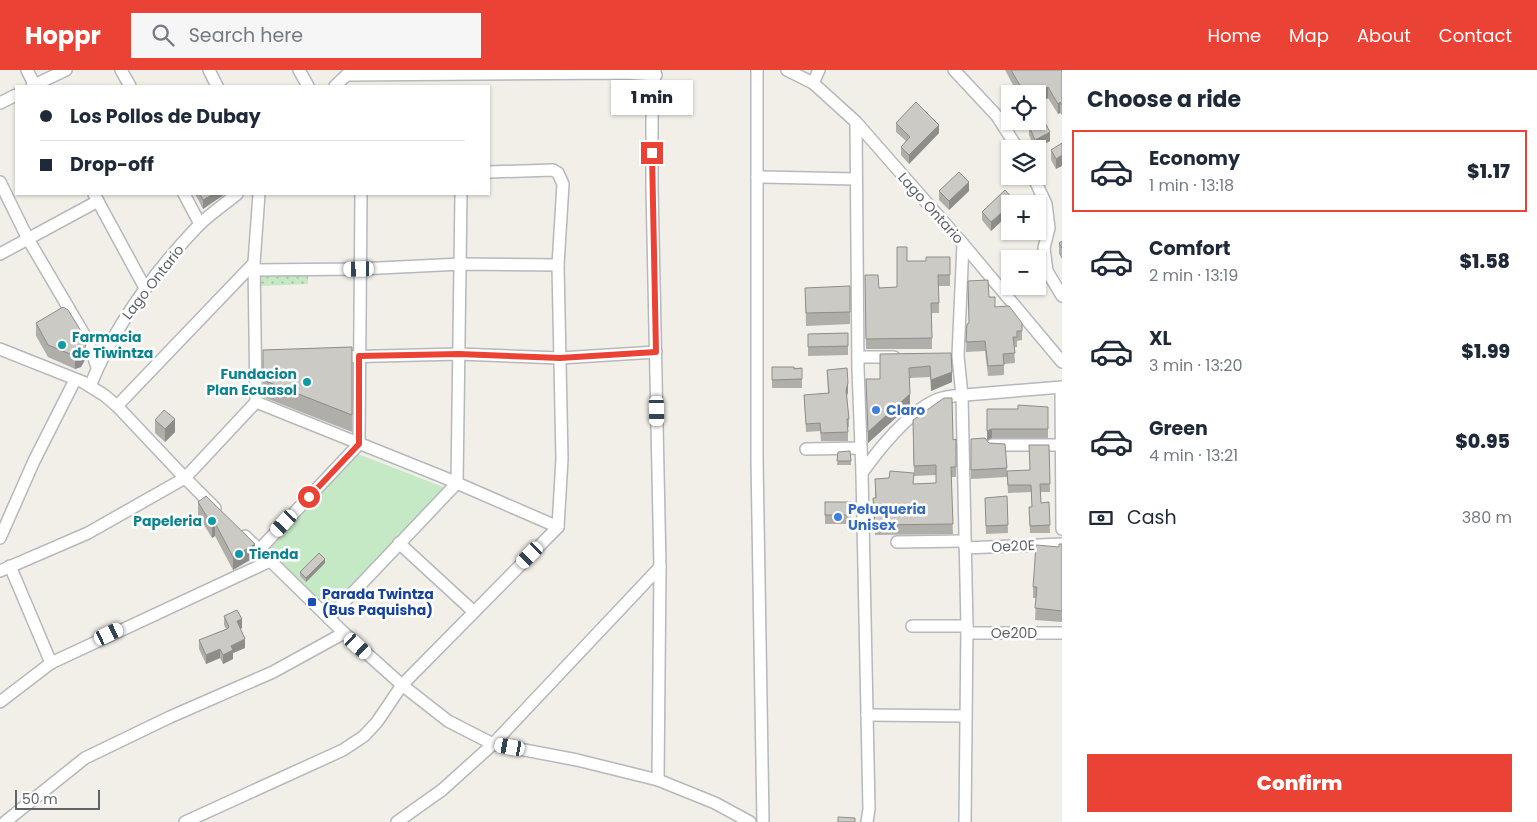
<!DOCTYPE html>
<meta charset="utf-8">
<style>
:root{--surface:#fff;--page:#f6f6f7;--text:#1f2937;--muted:#747a83;--line:#e0e1e3;--accent:#ea4335}
body{margin:0;font-family:Poppins,sans-serif;background:var(--page);color:var(--text);height:100vh;display:flex;flex-direction:column;font-size:19px;white-space:nowrap}
*{box-sizing:border-box;margin:0}
p{font-size:16px;color:var(--muted)}
.icon{flex:none;width:28px;height:28px;fill:none;stroke:currentColor;stroke-width:2;stroke-linecap:round;stroke-linejoin:round}
.map{position:relative;flex:1;overflow:hidden}
.side{display:flex;flex-direction:column;background:var(--surface);width:475px}
.side>*{flex:none}
.hud{position:absolute;left:15px;top:15px;width:475px;height:110px;border-radius:0px;box-shadow:0 1px 4px #0004;display:grid;align-content:center;height:110px;padding:0 25px;background:var(--surface)}
.fabs{position:absolute;left:1001px;top:15px;display:grid;gap:10px}
.fabs a{display:grid;place-items:center;width:45px;height:45px;border-radius:0px;background:var(--surface);box-shadow:0 1px 4px #0004;font-size:25px}
.scale{position:absolute;left:15px;bottom:12px;width:85px;box-sizing:border-box;padding-left:5px;border:2px solid #5f6368;border-top:0;font-size:14px;line-height:18px;white-space:nowrap;color:#5f6368;-webkit-text-stroke:4px #fff;paint-order:stroke}
.end{position:absolute;width:22px;height:22px;margin:-11px;border:6px solid #ea4335;background:#fff;box-shadow:0 0 0 2px #fff}
.from{border-radius:50%}
.bubble{position:absolute;height:35px;border-radius:0px;background:var(--surface);box-shadow:0 1px 4px #0004;font-size:16px;font-weight:800;line-height:35px;text-align:center}
.car{position:absolute;width:15px;height:30px;margin:-15px -8px;border-radius:6px;box-shadow:0 0 4px 1px #0007;background:linear-gradient(#fff 24%,#345 0 40%,#fff 0 76%,#345 0 86%,#fff 0)}
.hud b{display:flex;align-items:center;gap:18px;height:48px;font-size:19px}
.hud b+b{border-top:1px solid var(--line)}
.hud i{width:12px;height:12px;background:var(--text)}
ul{padding:0;list-style:none}
li{display:flex;align-items:center;gap:15px;height:82px;margin:0 10px 8px;padding:0 15px;border:2px solid transparent;border-radius:0px}
li div{flex:1}
li b{display:block;font-size:19px}
li em{font-style:normal;font-weight:800}
li.active{border-color:var(--accent)}
li>.icon{width:45px;height:45px;stroke-width:1.5}
h2{padding:0 25px;font-size:22px;line-height:60px}
.pay{display:flex;align-items:center;gap:12px;height:55px;padding:0 25px;font-size:19px}
.pay p{margin-inline-start:auto}
.primary-button{display:flex;gap:10px;margin-top:auto;padding:10px 25px}
.primary-button a{flex:1;height:58px;border-radius:0px;background:var(--accent);color:#fff;font-size:20px;font-weight:800;line-height:58px;text-align:center}
header{display:flex;align-items:center;gap:30px;box-sizing:border-box;height:70px;padding:0 25px;background:var(--accent);color:#fff}
header strong{font-size:24px}
nav{display:flex;gap:28px;margin-inline-start:auto;font-size:18px}
.search{width:350px;height:45px;background:var(--page);display:flex;align-items:center;gap:12px;box-sizing:border-box;padding:0 18px;border-radius:0px;color:var(--muted);font-size:19px}
main{display:flex;flex:1;min-height:0}
.map>svg:first-child{display:block}
</style>
<header>
<strong>Hoppr</strong>
<div class="search"><svg class="icon" aria-label="search" viewBox="0 0 24 24"><circle cx="10" cy="10" r="6"/><path d="M15 15l6 6"/></svg>Search here</div>
<nav><a>Home</a><a>Map</a><a>About</a><a>Contact</a></nav>
</header>
<main>
<div class="map">
<svg width="1062" height="752" viewBox="0 0 1062 752">
<defs>
<pattern id="garden-dots" width="8" height="8" patternUnits="userSpaceOnUse" patternTransform="scale(1.25)"><rect width="8" height="8" fill="#c5e8c5"/><path d="M2 2h.1M6 6h.1" fill="none" stroke="#a3c0a4" stroke-width="1.8" stroke-linecap="round"/></pattern>
</defs>
<rect width="100%" height="100%" fill="#f1efe8"/>
<polygon fill="#c5e8c5" points="358,384 446,418 330,540 267,479"/>
<polygon fill="url(#garden-dots)" points="258,204 308,204 308,214 261,216"/>
<g fill="none" stroke-linecap="round" stroke-linejoin="round">
<defs>
<g id="minor">
<polyline points="27,0 35,16"/>
<polyline points="121,0 130,16"/>
<polyline points="209,0 217,16"/>
<polyline points="299,0 308,16"/>
<polyline points="655,0 652,49 652,117 660,497 658,710"/>
<polyline points="757,0 757,389 763,752"/>
<polyline points="787,0 813,13 856,52 963,174 1062,292"/>
<polyline points="954,0 997,46 1018,79"/>
<polyline points="347,5 625,3 656,5"/>
<polyline points="813,13 819,0"/>
<polyline points="32,16 66,0"/>
<polyline points="335,16 352,0"/>
<polyline points="0,33 16,25"/>
<polyline points="856,52 858,299 862,403"/>
<polyline points="1033,106 1046,134 1049,158 1044,178 1047,201 1062,226"/>
<polyline points="757,107 856,109"/>
<polyline points="0,112 28,169 88,271 97,297"/>
<polyline points="94,124 145,218"/>
<polyline points="184,124 200,154"/>
<polyline points="963,174 958,286 962,326 967,556 965,752"/>
<polyline points="0,184 98,131"/>
<polyline points="254,200 359,199 461,194 558,195"/>
<polyline points="0,279 83,312 104,325 117,336 185,408 215,438"/>
<polyline points="338,287 459,284 560,288 656,282"/>
<polyline points="858,287 894,287"/>
<path d="M90 316C115 255 154 202 199 155 210 144 225 134 237 124"/>
<polyline points="1061,318 1062,459"/>
<polyline points="256,332 443,407 558,457"/>
<polyline points="117,336 254,193"/>
<polyline points="992,375 1061,375"/>
<polyline points="806,379 861,378"/>
<polyline points="245,466 344,563 402,615 448,651 493,674 577,690 658,710 715,733 750,752"/>
<polyline points="0,468 34,391 75,310"/>
<polyline points="897,472 964,471"/>
<polyline points="399,473 474,542"/>
<polyline points="965,478 1062,474"/>
<polyline points="259,480 359,374 361,124"/>
<polyline points="10,496 51,593"/>
<polyline points="0,501 88,463 185,408 256,332 254,193 259,124"/>
<polyline points="329,548 457,413 461,124"/>
<polyline points="912,556 967,556"/>
<polyline points="967,563 1062,563"/>
<polyline points="0,632 51,593 270,491"/>
<polyline points="867,645 966,646"/>
<polyline points="5,752 85,688 170,647 273,602 344,563"/>
<polyline points="185,752 343,680 364,666 377,652 402,615 558,457 562,389 558,195 563,114 558,103 553,100 489,102"/>
<polyline points="397,752 442,720 493,674 660,497"/>
<path d="M867 752 869 739 862 403C878 380 908 343 934 331 940 328 946 327 953 326L1062 317"/>
</g>
</defs>
<use href="#minor" stroke="#b5b8bc" stroke-width="14"/>
<use href="#minor" stroke="#fff" stroke-width="11"/>
</g>
<g fill="#afaea9">
<polygon points="1005,0 1062,0 1062,45 1060,43 1058,44 1048,28 1038,34 1038,24 1018,24"/>
<polygon points="896,53 939,63 909,94 901,85 901,77 906,71 896,62"/>
<polygon points="1029,56 1050,71 1035,79 1029,65"/>
<polygon points="1062,73 1056,99 1051,90 1051,80"/>
<polygon points="1005,120 1012,128 1012,134 1010,134 1010,138 1006,141 1006,147 991,161 982,150 982,142"/>
<polygon points="939,121 969,121 949,140 939,130"/>
<polygon points="195,124 225,124 203,139"/>
<polygon points="1062,171 1062,189 1059,184 1059,173"/>
<polygon points="950,187 950,216 939,216 939,243 932,243 932,279 866,279 865,205 879,218 897,217 907,191 926,191"/>
<polygon points="850,216 850,254 806,256 805,218"/>
<polygon points="989,227 995,237 1022,261 1022,270 1017,271 1017,277 1014,277 1015,293 1004,294 1004,305 988,306 985,281 966,282 967,254 969,254"/>
<polygon points="36,253 86,288 81,297 75,299 48,287 36,266"/>
<polygon points="848,263 848,285 808,286 808,264"/>
<polygon points="352,277 352,362 263,327 263,280"/>
<polygon points="951,283 952,312 931,321 930,307 909,308 910,335 868,373 866,309 880,309"/>
<polygon points="772,297 802,298 802,318 772,318"/>
<polygon points="827,300 848,322 847,326 849,349 849,357 848,357 848,371 821,371 820,361 806,362 804,325 828,323"/>
<polygon points="1048,337 1048,368 992,368 987,370 987,339 1018,339"/>
<polygon points="155,350 175,362 165,372 155,363"/>
<polygon points="913,360 953,370 956,397 956,407 951,407 953,464 875,465 873,438 873,428 875,428 875,409 914,414 936,413 936,405 914,406"/>
<polygon points="971,369 989,373 1005,374 1007,401 1030,400 1049,375 1050,422 1040,422 1041,433 1049,432 1050,463 1030,463 1029,437 1032,437 1031,422 1008,423 1007,407 971,409"/>
<polygon points="838,382 851,391 851,395 837,395"/>
<polygon points="1007,426 1008,463 986,464 985,428"/>
<polygon points="198,432 255,487 233,500 215,466 212,468 198,445"/>
<rect x="825" y="432" width="26" height="22"/>
<polygon points="1062,474 1062,552 1035,550 1036,528 1033,528 1033,517 1059,477"/>
<polygon points="325,493 306,512 300,506 300,502"/>
<polygon points="224,546 242,558 241,559 245,578 233,583 233,589 223,594 220,588 206,594 199,579 199,570 226,559 224,555"/>
</g>
<g fill="#8f8d8a">
<polygon points="1048,17 1048,28 1038,34 1038,24 1036,24"/>
<polygon points="1060,32 1060,43 1058,44 1058,34"/>
<polygon points="939,55 939,63 909,94 909,85"/>
<polygon points="1050,62 1050,71 1035,79 1035,70"/>
<polygon points="1062,85 1062,96 1056,99 1056,89"/>
<polygon points="969,112 969,121 949,140 949,131"/>
<polygon points="213,124 225,124 203,139 203,130"/>
<polygon points="1012,128 1012,134 1010,134 1010,138 1006,141 1006,147 991,161 991,152 1003,135"/>
<polygon points="86,275 86,288 81,297 75,299 75,286"/>
<polygon points="952,302 952,312 931,321 931,310"/>
<polygon points="848,313 848,322 846,329 846,320"/>
<polygon points="910,324 910,335 868,373 868,362"/>
<polygon points="175,349 175,362 165,372 165,359"/>
<polygon points="992,359 992,368 987,370 987,361"/>
<polygon points="215,453 215,466 212,468 212,455"/>
<polygon points="255,474 255,487 233,500 233,487"/>
<polygon points="325,489 325,493 306,512 306,508"/>
<polygon points="242,549 242,558 237,560 237,551"/>
<polygon points="245,569 245,578 233,583 233,589 223,594 223,585 231,576"/>
<polygon points="220,579 220,588 206,594 206,585"/>
</g>
<g fill="#cccac5" stroke="#8f8d8a">
<polygon points="1011,0 1062,0 1062,35 1060,32 1058,34 1048,17 1036,24 1025,24"/>
<polygon points="916,32 939,55 909,85 901,77 910,67 896,53"/>
<polygon points="1043,49 1050,62 1035,70 1029,56"/>
<polygon points="1062,73 1062,85 1056,89 1051,80"/>
<polygon points="959,102 969,112 949,131 939,121"/>
<polygon points="1005,120 1012,128 1003,135 1006,139 991,152 982,142"/>
<polygon points="200,124 213,124 203,130"/>
<polygon points="1062,171 1062,178 1059,173"/>
<polygon points="897,177 907,177 907,191 926,191 926,187 950,187 950,205 938,205 939,233 931,233 932,268 866,269 865,205 878,205 879,218 897,217"/>
<polygon points="988,210 989,227 995,227 995,237 1009,236 1022,253 1022,261 1017,261 1017,267 1013,267 1015,283 1003,284 1004,295 988,296 985,271 966,272 967,254 969,253 968,211"/>
<polygon points="850,216 850,242 806,243 805,218"/>
<polygon points="63,237 68,240 73,248 81,261 86,275 81,284 75,286 48,275 36,253"/>
<polygon points="848,263 848,276 808,277 808,264"/>
<polygon points="352,277 352,345 263,310 263,280"/>
<polygon points="951,283 952,302 931,310 930,296 909,298 910,324 868,362 866,309 880,309 880,284"/>
<polygon points="772,297 794,297 794,299 802,298 802,309 772,310"/>
<polygon points="847,298 848,313 846,320 849,349 847,349 848,362 821,363 820,353 806,354 804,325 829,323 827,300"/>
<polygon points="944,328 952,328 953,370 956,369 956,397 951,397 953,454 875,455 873,428 876,428 875,409 889,408 890,401 914,403 913,414 936,413 936,395 914,396 913,350"/>
<polygon points="1018,335 1048,337 1048,359 992,359 987,361 987,339 1018,339"/>
<polygon points="164,340 175,349 165,359 155,350"/>
<polygon points="985,368 989,373 1005,374 1007,398 971,400 971,369"/>
<polygon points="1029,375 1049,375 1050,414 1040,414 1041,433 1049,432 1050,455 1030,456 1029,437 1032,437 1031,415 1008,415 1007,401 1030,400"/>
<polygon points="850,381 851,391 837,391 838,382"/>
<polygon points="206,426 255,474 233,487 215,453 212,455 198,432"/>
<polygon points="1007,426 1008,455 986,456 985,428"/>
<rect x="825" y="432" width="26" height="13"/>
<polygon points="1059,474 1062,474 1062,541 1035,538 1037,517 1033,517 1036,475 1059,477"/>
<polygon points="319,483 325,489 306,508 300,502"/>
<polygon points="237,540 242,549 237,551 245,569 231,576 233,580 223,585 220,579 206,585 199,570 227,559 229,557 224,546"/>
<polygon points="838,747 855,748 855,752 838,752"/>
</g>
<g fill="none" stroke-linecap="round" stroke-linejoin="round">
<polyline stroke="#ea4335" stroke-width="6" points="309,427 359,374 359,286 459,284 560,288 656,282 652,83"/>
</g>
<g fill="#0f9aa8" stroke="#fff" stroke-width="2">
<circle cx="62" cy="275" r="5"/>
<circle cx="307" cy="312" r="5"/>
<circle cx="212" cy="451" r="5"/>
<circle cx="239" cy="484" r="5"/>
</g>
<g fill="#3f7fe0" stroke="#fff" stroke-width="2">
<circle cx="876" cy="340" r="5"/>
<circle cx="838" cy="447" r="5"/>
</g>
<rect fill="#1a4fb4" stroke="#fff" stroke-width="2" x="307" y="527" width="10" height="10" rx="2.5"/>
<g text-anchor="middle" dominant-baseline="central" stroke-width="5" stroke-linejoin="round" paint-order="stroke">
<g font-size="14" fill="#5f6368" stroke="#fff">
<text transform="translate(931 138) rotate(48)">Lago Ontario</text>
<text transform="translate(153 212) rotate(-52)">Lago Ontario</text>
<text transform="translate(1013 476) rotate(-3)">Oe20E</text>
<text x="1014" y="563">Oe20D</text>
</g>
<g font-size="14" font-weight="bold" fill="#0d838f" stroke="#fff" text-anchor="start">
<text x="72" y="267">Farmacia<tspan x="72" dy="16">de Tiwintza</tspan></text>
<text x="297" y="304" text-anchor="end">Fundacion<tspan x="297" dy="16">Plan Ecuasol</tspan></text>
<text x="202" y="451" text-anchor="end">Papeleria</text>
<text x="249" y="484">Tienda</text>
</g>
<g font-size="14" font-weight="bold" fill="#366cbe" stroke="#fff" text-anchor="start">
<text x="886" y="340">Claro</text>
<text x="848" y="439">Peluqueria<tspan x="848" dy="16">Unisex</tspan></text>
</g>
<g font-size="14" font-weight="bold" fill="#164399" stroke="#fff" text-anchor="start">
<text x="322" y="524">Parada Twintza<tspan x="322" dy="16">(Bus Paquisha)</tspan></text>
</g>
</g>
</svg>
<div class="fabs">
<a><svg class="icon" aria-label="locate" viewBox="0 0 24 24"><circle cx="12" cy="12" r="6"/><path d="M12 2v4M12 18v4M2 12h4M18 12h4"/></svg></a>
<a><svg class="icon" aria-label="layers" viewBox="0 0 24 24"><path d="M12 4l9 5-9 5-9-5zM3 14l9 5 9-5"/></svg></a>
<a>+</a>
<a>−</a>
</div>
<div class="scale">50 m</div>
<i class="end from" style="left:309px;top:427px"></i>
<i class="end" style="left:652px;top:83px"></i>
<div class="bubble" style="left:611px;top:10px;width:82px">1 min</div>
<i class="car" style="left:359px;top:199px;rotate:269deg"></i>
<i class="car" style="left:657px;top:341px;rotate:179deg"></i>
<i class="car" style="left:284px;top:453px;rotate:223deg"></i>
<i class="car" style="left:530px;top:485px;rotate:224deg"></i>
<i class="car" style="left:109px;top:564px;rotate:64deg"></i>
<i class="car" style="left:358px;top:576px;rotate:132deg"></i>
<i class="car" style="left:510px;top:677px;rotate:280deg"></i>
<div class="hud">
<b><i class="from"></i>Los Pollos de Dubay</b>
<b><i></i>Drop-off</b>
</div>
</div>
<section class="side">
<h2>Choose a ride</h2>
<ul>
<li class="active"><svg class="icon" aria-label="car" viewBox="0 0 24 24"><path d="M5 17H2v-5l4-1 3-4h7l3 4 3 1v5h-3M9 17h6M6 11h13"/><circle cx="7" cy="17" r="2"/><circle cx="17" cy="17" r="2"/></svg><div><b>Economy</b><p>1 min · 13:18</p></div><em>$1.17</em></li>
<li><svg class="icon" aria-label="car" viewBox="0 0 24 24"><path d="M5 17H2v-5l4-1 3-4h7l3 4 3 1v5h-3M9 17h6M6 11h13"/><circle cx="7" cy="17" r="2"/><circle cx="17" cy="17" r="2"/></svg><div><b>Comfort</b><p>2 min · 13:19</p></div><em>$1.58</em></li>
<li><svg class="icon" aria-label="car" viewBox="0 0 24 24"><path d="M5 17H2v-5l4-1 3-4h7l3 4 3 1v5h-3M9 17h6M6 11h13"/><circle cx="7" cy="17" r="2"/><circle cx="17" cy="17" r="2"/></svg><div><b>XL</b><p>3 min · 13:20</p></div><em>$1.99</em></li>
<li><svg class="icon" aria-label="car" viewBox="0 0 24 24"><path d="M5 17H2v-5l4-1 3-4h7l3 4 3 1v5h-3M9 17h6M6 11h13"/><circle cx="7" cy="17" r="2"/><circle cx="17" cy="17" r="2"/></svg><div><b>Green</b><p>4 min · 13:21</p></div><em>$0.95</em></li>
</ul>
<div class="pay"><svg class="icon" aria-label="cash" viewBox="0 0 24 24"><path d="M3 7h18v10H3z"/><circle cx="12" cy="12" r="2"/></svg>Cash<p>380 m</p></div>
<div class="primary-button"><a>Confirm</a></div>
</section>
</main>
